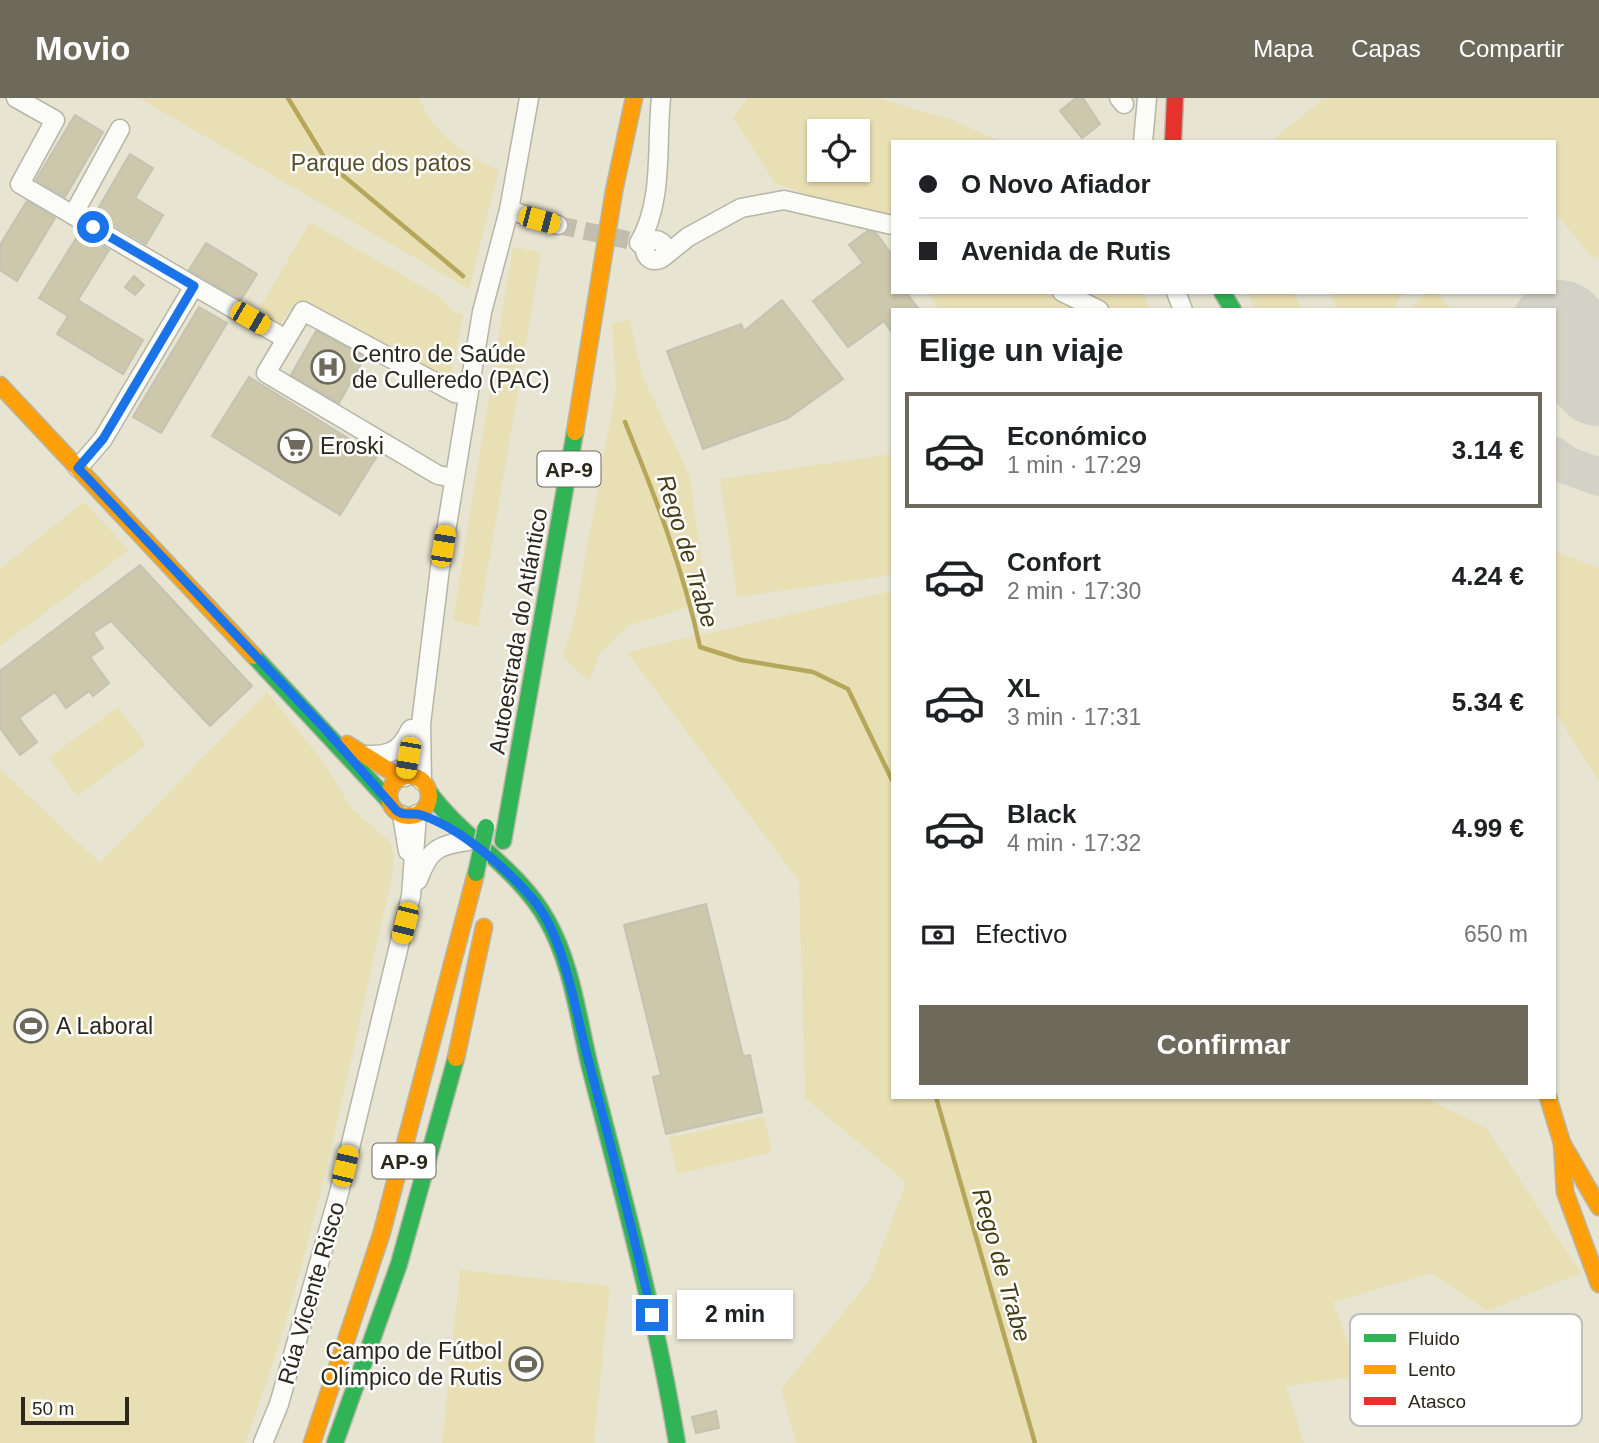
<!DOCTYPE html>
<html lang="es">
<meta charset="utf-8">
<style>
:root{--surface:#fff;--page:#f2f2f2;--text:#202124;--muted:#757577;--line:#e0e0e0;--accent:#6d6a5b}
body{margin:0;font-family:Arial,sans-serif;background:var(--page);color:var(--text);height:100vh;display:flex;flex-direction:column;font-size:26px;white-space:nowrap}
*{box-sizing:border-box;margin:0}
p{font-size:23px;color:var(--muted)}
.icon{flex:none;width:38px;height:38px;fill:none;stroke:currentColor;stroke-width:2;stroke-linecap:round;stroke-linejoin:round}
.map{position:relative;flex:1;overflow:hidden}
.drawer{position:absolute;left:891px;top:210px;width:665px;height:791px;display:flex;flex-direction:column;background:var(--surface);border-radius:0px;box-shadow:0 2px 5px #0004}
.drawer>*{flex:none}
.hud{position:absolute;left:891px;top:42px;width:665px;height:154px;border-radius:0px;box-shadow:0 2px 5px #0004;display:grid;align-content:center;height:154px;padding:0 28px;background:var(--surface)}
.controls{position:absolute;left:807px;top:21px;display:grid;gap:14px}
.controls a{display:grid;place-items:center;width:63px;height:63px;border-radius:0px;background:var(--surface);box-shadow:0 2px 5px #0004;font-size:35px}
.scale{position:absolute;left:21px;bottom:18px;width:108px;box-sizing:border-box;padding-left:7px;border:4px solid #2b281b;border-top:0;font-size:19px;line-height:24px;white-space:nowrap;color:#2b281b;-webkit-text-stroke:5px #fff;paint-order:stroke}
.end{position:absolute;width:32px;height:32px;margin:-16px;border:9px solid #1a73e8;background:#fff;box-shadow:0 0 0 4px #fff}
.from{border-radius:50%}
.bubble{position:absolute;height:49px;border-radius:0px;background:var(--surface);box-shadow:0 2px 5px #0004;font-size:23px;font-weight:700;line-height:49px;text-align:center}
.car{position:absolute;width:21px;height:42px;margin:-21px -10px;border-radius:9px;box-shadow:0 0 5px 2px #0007;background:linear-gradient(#f5c518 24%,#345 0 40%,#f5c518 0 76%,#345 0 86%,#f5c518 0)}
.hud b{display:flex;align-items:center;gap:24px;height:66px;font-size:26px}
.hud b+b{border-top:2px solid var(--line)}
.hud i{width:18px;height:18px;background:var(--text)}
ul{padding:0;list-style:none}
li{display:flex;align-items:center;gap:21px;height:116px;margin:0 14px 10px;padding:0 14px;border:4px solid transparent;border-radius:0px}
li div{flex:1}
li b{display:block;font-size:26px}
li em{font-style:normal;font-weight:700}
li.selected{border-color:var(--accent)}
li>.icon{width:63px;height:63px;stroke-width:1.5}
h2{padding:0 28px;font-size:32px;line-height:84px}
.pay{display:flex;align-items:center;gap:18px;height:77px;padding:0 28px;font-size:26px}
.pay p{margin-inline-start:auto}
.cta{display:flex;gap:14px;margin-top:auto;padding:14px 28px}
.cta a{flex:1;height:80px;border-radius:0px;background:var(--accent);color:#fff;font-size:28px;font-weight:700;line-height:80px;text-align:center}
header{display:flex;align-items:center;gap:42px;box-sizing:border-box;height:98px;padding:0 35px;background:var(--accent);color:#fff}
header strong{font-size:33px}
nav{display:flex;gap:38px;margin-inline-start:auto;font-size:24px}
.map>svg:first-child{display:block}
</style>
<header>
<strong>Movio</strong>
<nav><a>Mapa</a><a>Capas</a><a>Compartir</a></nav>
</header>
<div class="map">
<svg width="1599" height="1345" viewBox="0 0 1599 1345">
<rect width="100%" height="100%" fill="#e7e4d1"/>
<g fill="#e8dfb4" fill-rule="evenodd">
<path d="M139 0H419C436 38 461 56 499 72L469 191Z"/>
<path d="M748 0H878L952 22 1001 44H892V135L887 126 775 85 733 20ZM819 33H858V72H819Z"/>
<polygon points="1324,0 1599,0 1599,160 1590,157 1554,113 1554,44 1277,44 1275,40"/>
<polygon points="310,124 440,199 453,214 463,216 449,288 300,206 287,215 280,227 257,215"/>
<polygon points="513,149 541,154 478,529 453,522"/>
<polygon points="928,194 1144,194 1148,212 939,212"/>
<polygon points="1247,194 1294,194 1302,212 1256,212"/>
<polygon points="1330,194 1404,194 1392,212 1336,212"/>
<polygon points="1427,194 1436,194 1452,212 1410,212"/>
<polygon points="630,222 642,277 689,377 708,503 627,528 599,556 589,583 563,559 574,523 616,290 612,225"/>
<polygon points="892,356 892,477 737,499 720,381"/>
<polygon points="84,404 129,452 0,548 0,471"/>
<polygon points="1554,453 1599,470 1599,683 1554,612"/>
<polygon points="892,493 892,999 1423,999 1486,1030 1581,1175 1487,1213 1432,1175 1333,1204 1360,1278 1286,1288 1304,1345 796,1345 781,1291 870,1182 906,1084 805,1000 799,783 627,554"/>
<path d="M267 594 324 665 352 711 390 744 394 756 392 779C348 967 313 1165 245 1345H0V671L100 765Z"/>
<polygon points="118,609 146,647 77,698 49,660"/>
<polygon points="764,1019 772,1054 677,1076 669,1040"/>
<polygon points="460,1172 610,1188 594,1345 442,1345"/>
</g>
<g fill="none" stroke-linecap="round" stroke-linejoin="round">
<g stroke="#b5a65a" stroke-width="4.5">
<polyline points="288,0 327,64 463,178"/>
<path d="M625 324C655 398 683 470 700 549L741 562 813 574 848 591 892 682"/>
<polyline points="936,999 1035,1345"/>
</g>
<g stroke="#d4d2c6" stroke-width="38">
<polyline points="1554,279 1572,266 1585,262"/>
<polyline points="1554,358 1566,367 1599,379"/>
</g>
<polyline stroke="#d4d2c6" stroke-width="98" points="1559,231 1599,279"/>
</g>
<g fill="#cdc7ac" stroke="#c4c2b3" stroke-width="2">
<polygon points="1076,0 1083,0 1100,26 1082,40 1060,13"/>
<polygon points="75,17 103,34 65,99 36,82"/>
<polygon points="130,56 153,70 135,100 163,117 146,146 95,116"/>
<polygon points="27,103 55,120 17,183 0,172 0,147"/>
<polygon points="867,133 876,135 892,157 892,194 906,194 919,212 892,212 892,235 884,223 848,249 813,203 863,165 849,147"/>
<polygon points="80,134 109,152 78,202 143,242 123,276 57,236 68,218 39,200"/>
<polygon points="206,145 257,176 241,202 189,172"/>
<polygon points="134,178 144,187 135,197 125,189"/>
<polygon points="782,202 843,281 788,320 703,351 667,253 741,226 744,233"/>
<polygon points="199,209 227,225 161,335 133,319"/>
<polygon points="316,233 365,259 339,305 291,277"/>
<polygon points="249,279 377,358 340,417 212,338"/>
<polygon points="140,467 252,588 210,628 111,523 93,535 103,550 90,559 109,585 93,598 89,593 66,610 55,594 19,620 37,644 20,657 0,630 0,573"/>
<polygon points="706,806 743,958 750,957 762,1014 666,1036 653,979 661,977 624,827"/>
<polygon points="716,1313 719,1330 696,1335 692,1319"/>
</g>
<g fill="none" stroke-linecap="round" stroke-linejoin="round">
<polyline stroke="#c1bead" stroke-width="18" stroke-dasharray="18 9" stroke-linecap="butt" points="558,127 632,143"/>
<defs>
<g id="street">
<polyline points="16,0 55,22 20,86 194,188"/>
<polyline points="1119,0 1124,6"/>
<polyline points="1143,44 1147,0"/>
<polyline points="509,112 558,127"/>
<polyline points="73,117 120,31"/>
<circle cx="655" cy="152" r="10"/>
<path d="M639 145C664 103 656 47 661 0"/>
<polyline points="662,160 688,139 741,110 784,102 892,127"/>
<polyline points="1062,194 1099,212"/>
<polyline points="1176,194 1183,212"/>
<polyline points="78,370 103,341 194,188 286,241"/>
<polyline points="454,380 438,377 266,275 303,213 455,295 468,297"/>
<path d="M365 657C388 658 400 654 410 632"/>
<polyline points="405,679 411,631"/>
<polyline points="422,683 421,626 440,470 482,214 509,112 529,0"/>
<polyline points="402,717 408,753"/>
<path d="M418 782C429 752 437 747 468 743"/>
<polyline points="263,1345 279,1306 339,1095 411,798 417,716"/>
</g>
<g id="fast">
<polyline points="1222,194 1233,212"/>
<polyline points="254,558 390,704"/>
<path d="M429 694C463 741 519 771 547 822 572 866 578 920 590 969 622 1094 656 1217 677 1345"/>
<polyline points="503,743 575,334"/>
<polyline points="335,1345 399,1166 456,960"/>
</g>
<g id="slow">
<polyline points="0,287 254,558"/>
<polyline points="575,334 614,93 634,0"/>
<polyline points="347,646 401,680"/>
<circle cx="409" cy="698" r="20"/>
<polyline points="456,960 484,829"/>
<polyline points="1548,999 1562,1045 1599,1109"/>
<polyline points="1562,1045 1565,1094 1599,1186"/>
<polyline points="312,1345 382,1134 476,775"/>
</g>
<polyline id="jam" points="1173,44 1175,0"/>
</defs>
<use href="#street" stroke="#b7b5a6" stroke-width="21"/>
<use href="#fast" stroke="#b7b5a6" stroke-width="19"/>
<use href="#slow" stroke="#b7b5a6" stroke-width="19"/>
<use href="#jam" stroke="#b7b5a6" stroke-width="19"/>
<use href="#street" stroke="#fbfbf8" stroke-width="18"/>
<use href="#fast" stroke="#30b455" stroke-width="16"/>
<use href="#slow" stroke="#ff9f0a" stroke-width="16"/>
<use href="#jam" stroke="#e5322d" stroke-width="16"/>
<defs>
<polyline id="fast-bridge" points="476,775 486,729"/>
</defs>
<use href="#fast-bridge" stroke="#c4c2b8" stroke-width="19" stroke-linecap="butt"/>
<use href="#fast-bridge" stroke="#30b455" stroke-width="16"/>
</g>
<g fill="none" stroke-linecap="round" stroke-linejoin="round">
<path stroke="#1a73e8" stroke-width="9" d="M93 129 194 188 103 341 78 370 326 632 397 713C406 719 413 714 421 717 459 729 506 770 531 799 564 836 574 907 586 953 609 1041 632 1128 652 1217"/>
</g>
<defs>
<symbol id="hospital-ring" viewBox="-11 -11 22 22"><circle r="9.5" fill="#fff" stroke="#6d6a5b" stroke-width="1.5"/><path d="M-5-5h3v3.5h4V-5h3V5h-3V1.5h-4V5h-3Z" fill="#6d6a5b"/></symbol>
<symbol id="supermarket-ring" viewBox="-11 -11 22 22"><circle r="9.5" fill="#fff" stroke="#6d6a5b" stroke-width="1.5"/><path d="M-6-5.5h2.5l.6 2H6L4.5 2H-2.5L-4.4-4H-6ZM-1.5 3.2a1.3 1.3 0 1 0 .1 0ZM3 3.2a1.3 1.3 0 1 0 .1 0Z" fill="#6d6a5b"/></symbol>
<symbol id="stadium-ring" viewBox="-11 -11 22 22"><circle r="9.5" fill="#fff" stroke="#6d6a5b" stroke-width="1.5"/><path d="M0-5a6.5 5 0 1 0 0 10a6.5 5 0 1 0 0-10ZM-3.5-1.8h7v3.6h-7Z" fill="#6d6a5b"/></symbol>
</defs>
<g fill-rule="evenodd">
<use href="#hospital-ring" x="309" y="250" width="38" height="38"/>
<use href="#supermarket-ring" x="276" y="329" width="38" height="38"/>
<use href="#stadium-ring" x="12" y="909" width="38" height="38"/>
<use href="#stadium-ring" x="507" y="1247" width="38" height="38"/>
</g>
<g text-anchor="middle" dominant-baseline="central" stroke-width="5" stroke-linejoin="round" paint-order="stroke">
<g fill="#fff" stroke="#6b685f" stroke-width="2">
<rect x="537.5" y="353.5" width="63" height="35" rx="5"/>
<rect x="372.5" y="1045.5" width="63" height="35" rx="5"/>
</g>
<g font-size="21" font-weight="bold" fill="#2b281b">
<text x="569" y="371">AP-9</text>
<text x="404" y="1063">AP-9</text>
</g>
<g font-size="23" fill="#564e26" stroke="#fff">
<text x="381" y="65">Parque dos patos</text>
</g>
<g font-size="23" fill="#2b281b" stroke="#fff" text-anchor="start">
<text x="352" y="256">Centro de Saúde<tspan x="352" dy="26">de Culleredo (PAC)</tspan></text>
<text x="320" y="348">Eroski</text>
<text x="56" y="928">A Laboral</text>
<text x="502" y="1253" text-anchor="end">Campo de Fútbol<tspan x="502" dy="26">Olímpico de Rutis</tspan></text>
</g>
<g font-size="23" fill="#2b281b" stroke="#fff">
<text transform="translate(518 533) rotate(-80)">Autoestrada do Atlántico</text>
<text transform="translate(311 1195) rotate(-74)">Rúa Vicente Risco</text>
</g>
<g font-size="24" font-style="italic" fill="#443c13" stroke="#fff">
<text transform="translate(688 453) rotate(73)">Rego de Trabe</text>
<text transform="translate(1002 1167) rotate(74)">Rego de Trabe</text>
</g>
</g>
<rect x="1350" y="1216" width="232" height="112" rx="10" fill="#fff" stroke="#bfbebb" stroke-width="2"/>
<rect x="1364" y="1236" width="32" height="8" fill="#30b455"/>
<rect x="1364" y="1267" width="32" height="9" fill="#ff9f0a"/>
<rect x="1364" y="1299" width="32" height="8" fill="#e5322d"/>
<g font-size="19" fill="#2b281b">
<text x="1408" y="1247">Fluido</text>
<text x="1408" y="1278">Lento</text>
<text x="1408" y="1310">Atasco</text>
</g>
</svg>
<div class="controls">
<a><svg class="icon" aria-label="locate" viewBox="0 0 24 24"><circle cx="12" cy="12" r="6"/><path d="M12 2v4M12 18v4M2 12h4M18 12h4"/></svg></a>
</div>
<div class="scale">50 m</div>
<i class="end from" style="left:93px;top:129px"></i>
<i class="end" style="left:652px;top:1217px"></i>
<div class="bubble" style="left:677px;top:1192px;width:116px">2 min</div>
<i class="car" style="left:539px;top:122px;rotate:105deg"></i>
<i class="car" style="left:250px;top:220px;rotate:120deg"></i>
<i class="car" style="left:443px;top:448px;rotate:9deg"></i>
<i class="car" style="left:408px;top:660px;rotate:190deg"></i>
<i class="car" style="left:405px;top:825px;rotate:194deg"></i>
<i class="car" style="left:345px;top:1068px;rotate:13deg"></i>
<div class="hud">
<b><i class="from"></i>O Novo Afiador</b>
<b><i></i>Avenida de Rutis</b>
</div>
<section class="drawer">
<h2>Elige un viaje</h2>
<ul>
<li class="selected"><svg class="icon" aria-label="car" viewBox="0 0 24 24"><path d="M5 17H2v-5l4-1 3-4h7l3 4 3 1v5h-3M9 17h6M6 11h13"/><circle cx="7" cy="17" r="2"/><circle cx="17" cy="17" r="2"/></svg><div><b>Económico</b><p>1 min · 17:29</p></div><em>3.14 €</em></li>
<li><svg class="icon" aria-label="car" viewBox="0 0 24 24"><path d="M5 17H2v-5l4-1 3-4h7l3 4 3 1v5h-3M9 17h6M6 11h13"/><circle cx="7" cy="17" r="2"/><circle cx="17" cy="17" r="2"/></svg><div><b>Confort</b><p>2 min · 17:30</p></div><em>4.24 €</em></li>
<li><svg class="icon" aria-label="car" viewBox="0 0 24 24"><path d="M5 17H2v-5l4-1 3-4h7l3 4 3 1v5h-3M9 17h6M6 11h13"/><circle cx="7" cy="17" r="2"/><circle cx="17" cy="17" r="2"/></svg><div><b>XL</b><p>3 min · 17:31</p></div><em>5.34 €</em></li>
<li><svg class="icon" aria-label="car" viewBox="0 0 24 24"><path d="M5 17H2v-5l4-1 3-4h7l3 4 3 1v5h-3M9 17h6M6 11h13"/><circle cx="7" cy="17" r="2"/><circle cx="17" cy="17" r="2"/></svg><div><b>Black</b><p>4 min · 17:32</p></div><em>4.99 €</em></li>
</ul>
<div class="pay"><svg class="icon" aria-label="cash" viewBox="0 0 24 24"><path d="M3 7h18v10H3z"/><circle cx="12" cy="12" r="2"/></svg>Efectivo<p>650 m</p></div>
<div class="cta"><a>Confirmar</a></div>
</section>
</div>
